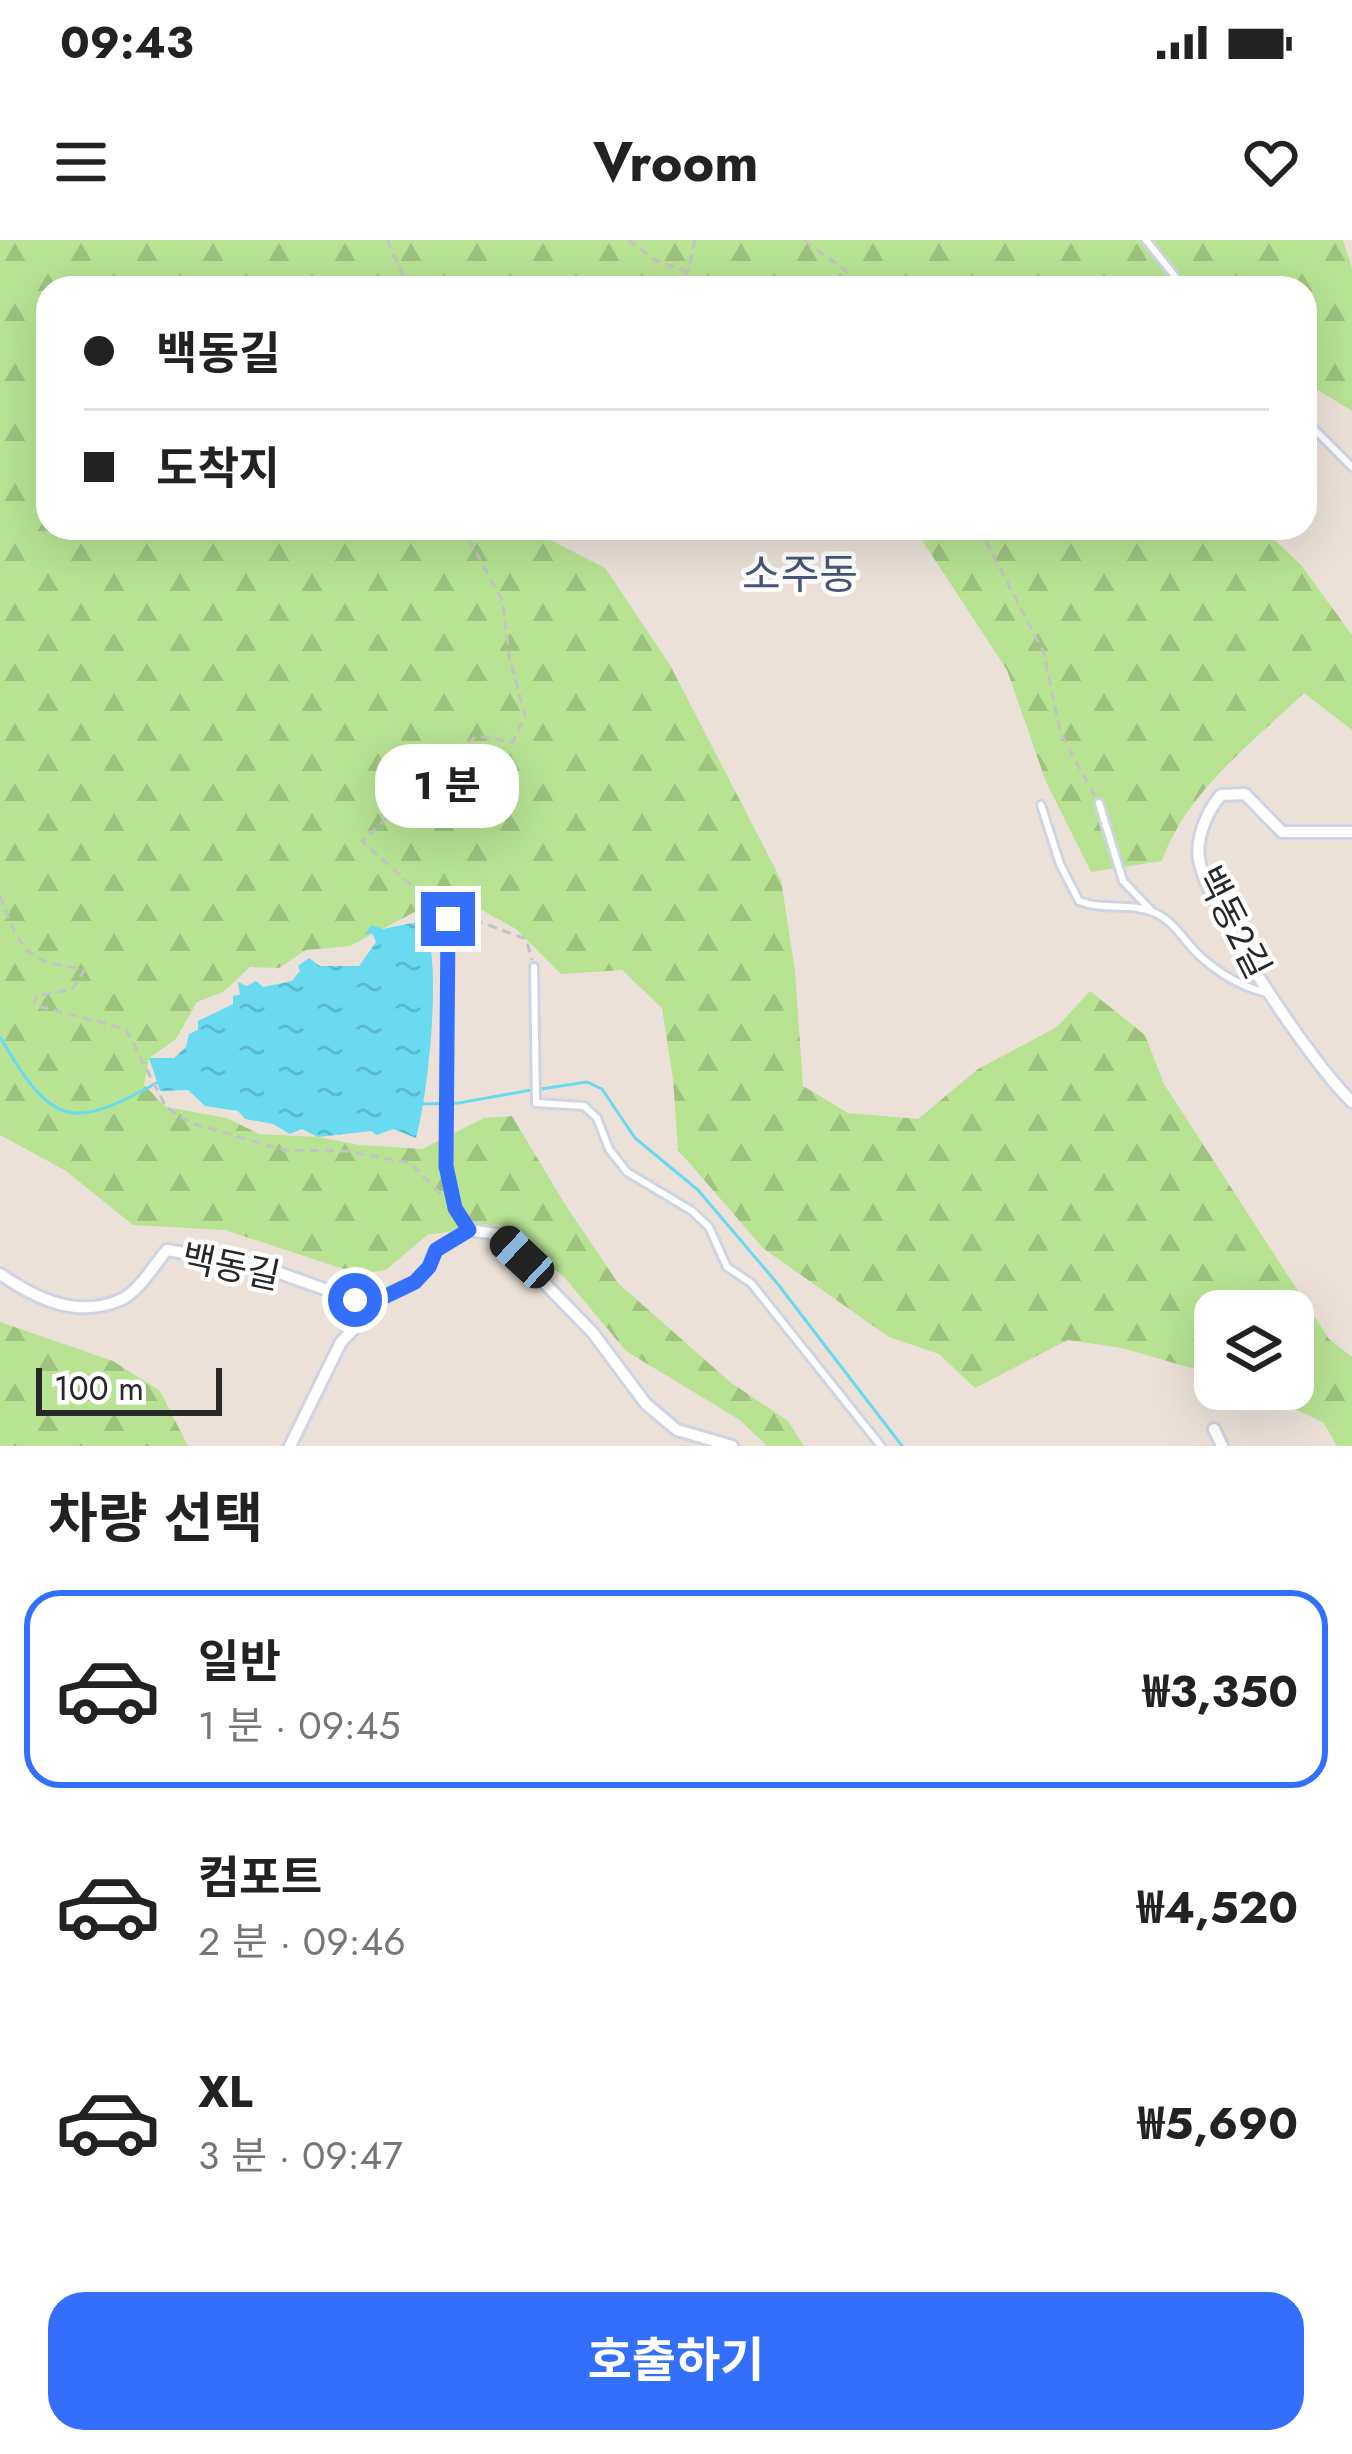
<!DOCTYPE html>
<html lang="ko">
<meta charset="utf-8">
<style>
:root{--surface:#fff;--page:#f6f6f6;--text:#222;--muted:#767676;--line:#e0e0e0;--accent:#346ffc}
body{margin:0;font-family:Jost,"Noto Sans KR",sans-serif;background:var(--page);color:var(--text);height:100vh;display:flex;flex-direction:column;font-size:45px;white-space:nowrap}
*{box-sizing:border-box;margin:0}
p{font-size:39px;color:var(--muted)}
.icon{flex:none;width:66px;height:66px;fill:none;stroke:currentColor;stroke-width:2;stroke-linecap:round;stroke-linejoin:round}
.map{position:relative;height:1206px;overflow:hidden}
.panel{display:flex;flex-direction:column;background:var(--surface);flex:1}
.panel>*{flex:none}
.banner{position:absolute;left:36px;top:36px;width:1281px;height:264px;border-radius:36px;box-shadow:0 12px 48px #0002;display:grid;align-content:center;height:264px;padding:0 48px;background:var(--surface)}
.tools{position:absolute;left:1194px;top:1050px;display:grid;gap:24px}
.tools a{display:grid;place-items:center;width:120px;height:120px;border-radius:24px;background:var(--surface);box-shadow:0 12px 48px #0002;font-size:60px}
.scale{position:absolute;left:36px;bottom:30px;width:186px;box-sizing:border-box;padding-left:12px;border:6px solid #282828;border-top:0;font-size:33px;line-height:42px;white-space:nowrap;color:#282828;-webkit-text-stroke:9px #fff;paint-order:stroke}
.end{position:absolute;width:54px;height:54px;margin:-27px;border:15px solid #346ffc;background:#fff;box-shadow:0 0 0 6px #fff}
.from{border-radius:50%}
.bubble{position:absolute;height:84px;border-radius:36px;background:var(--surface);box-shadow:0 12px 48px #0002;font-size:39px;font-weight:700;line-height:84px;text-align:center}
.car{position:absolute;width:36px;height:72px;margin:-36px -18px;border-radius:15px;box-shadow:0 0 9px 3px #0007;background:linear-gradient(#222 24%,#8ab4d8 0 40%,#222 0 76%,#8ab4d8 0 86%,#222 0)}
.banner b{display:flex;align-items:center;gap:42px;height:114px;font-size:45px}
.banner b+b{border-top:3px solid var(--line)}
.banner i{width:30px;height:30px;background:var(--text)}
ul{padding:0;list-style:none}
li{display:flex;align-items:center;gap:36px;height:198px;margin:0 24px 18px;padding:0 24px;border:6px solid transparent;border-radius:36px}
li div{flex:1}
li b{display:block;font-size:45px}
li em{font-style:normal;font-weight:700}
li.on{border-color:var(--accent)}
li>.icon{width:108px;height:108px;stroke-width:1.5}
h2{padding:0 48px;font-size:54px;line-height:144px}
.cta{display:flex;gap:24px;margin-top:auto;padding:24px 48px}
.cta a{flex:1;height:138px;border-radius:36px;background:var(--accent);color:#fff;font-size:48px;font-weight:700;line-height:138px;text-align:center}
.status{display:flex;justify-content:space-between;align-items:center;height:84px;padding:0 60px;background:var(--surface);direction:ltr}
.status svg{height:33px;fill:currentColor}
header{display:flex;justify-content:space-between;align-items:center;height:156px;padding:0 48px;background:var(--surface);font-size:54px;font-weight:700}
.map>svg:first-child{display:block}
</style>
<div class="status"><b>09:43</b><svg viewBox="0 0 49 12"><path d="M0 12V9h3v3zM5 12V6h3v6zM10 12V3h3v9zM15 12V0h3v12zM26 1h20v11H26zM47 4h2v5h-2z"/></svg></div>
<header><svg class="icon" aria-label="menu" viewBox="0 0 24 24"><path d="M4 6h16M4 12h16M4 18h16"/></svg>Vroom<svg class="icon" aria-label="heart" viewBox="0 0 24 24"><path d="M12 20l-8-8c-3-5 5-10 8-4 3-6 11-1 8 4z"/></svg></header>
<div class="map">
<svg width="1352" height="1206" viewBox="0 0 1352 1206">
<defs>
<pattern id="forest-firs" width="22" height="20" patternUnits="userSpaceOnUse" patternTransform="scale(3)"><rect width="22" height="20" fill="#b7e393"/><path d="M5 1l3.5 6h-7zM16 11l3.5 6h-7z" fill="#9dc37f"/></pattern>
<pattern id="water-ripples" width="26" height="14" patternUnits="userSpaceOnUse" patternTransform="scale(3)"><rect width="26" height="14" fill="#69daf0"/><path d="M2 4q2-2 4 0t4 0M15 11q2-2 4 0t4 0" fill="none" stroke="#5bbbce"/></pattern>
</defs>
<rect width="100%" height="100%" fill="#ebe1d9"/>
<g fill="url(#forest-firs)">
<polygon points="0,0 1343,0 1352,28 1352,171 1305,142 1305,48 48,48 48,288 527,288 605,328 670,425 781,640 795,731 803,846 848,873 918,879 978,829 1057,787 1090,751 1145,795 1164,844 1329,1099 1352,1117 1352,1206 1337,1206 1324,1183 1254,1149 1293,1149 1293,1071 1215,1071 1215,1135 1122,1108 1068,1100 975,1148 939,1114 889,1097 764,1009 678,910 673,839 662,768 622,730 561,734 516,689 473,665 426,666 350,706 306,710 279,728 250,727 223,752 197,762 176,799 149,818 144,845 166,867 227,878 259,894 318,897 359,905 422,909 484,878 512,876 566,966 618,1043 730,1142 788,1181 804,1206 767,1206 740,1180 626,1111 565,1038 498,984 427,995 386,1030 359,1034 225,990 133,985 66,931 0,895"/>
<path d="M914 288H1262L1301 325 1352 395V490L1304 453C1252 503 1186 552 1162 621L1091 632 1046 542 1007 430Z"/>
<polygon points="0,1082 113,1121 160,1151 188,1206 0,1206"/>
</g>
<path fill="url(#water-ripples)" d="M412 683H424C443 720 428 855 416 898L393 889 377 895 371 891 318 897 302 889 290 894 273 884 245 879 238 871 205 866 188 850 160 851 149 818H174L186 807 189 794 198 790V781L233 764V756L240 755 238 742 247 746 256 741 263 747 292 741 300 731 298 726 309 718 320 726H359L376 702 372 693 365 695 371 685 383 689Z"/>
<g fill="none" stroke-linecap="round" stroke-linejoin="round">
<g stroke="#69daf0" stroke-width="3">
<path d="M0 797C52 886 70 892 160 841"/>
<polyline points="541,849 587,842 602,849 635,898 698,950 777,1043 902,1206"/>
<polyline points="422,864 459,863 531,850"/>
</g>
<defs>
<g id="lane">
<polyline points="1146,0 1174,35 1180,48"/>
<polyline points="1305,180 1352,227"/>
<polyline points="1099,563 1123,641 1150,669"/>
<path d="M1041 565 1060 624 1079 661C1103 671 1129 662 1153 672 1175 681 1184 702 1201 717 1220 734 1242 747 1267 753"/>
<polyline points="449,679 446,927 455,968 467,988"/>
<polyline points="534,727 536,863 584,866 597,878 609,909 627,932 692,971 709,987 727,1027 751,1043 881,1206"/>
</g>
<g id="street">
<path d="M1352 592H1282L1245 554 1221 555C1206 572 1194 602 1200 624 1213 676 1312 824 1352 862"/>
<path d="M0 1034C35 1058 76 1079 120 1060 138 1053 154 1025 167 1010L257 1025 355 1060 386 1056 415 1042 429 1027 436 1010 469 990 497 994 593 1093 646 1164 677 1190 732 1206"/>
<polyline points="1214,1189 1222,1206"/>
<polyline points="290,1206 341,1102 386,1056"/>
</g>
</defs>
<use href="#lane" stroke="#ced4e1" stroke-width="12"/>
<use href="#street" stroke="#ced4e1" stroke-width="16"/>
<g stroke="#c3c3c3" stroke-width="3" stroke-dasharray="9 6" stroke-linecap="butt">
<polyline points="387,0 409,48"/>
<polyline points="628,0 657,21 688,32"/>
<path d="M805 0C823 18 846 23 857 48"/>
<polyline points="674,48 688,32 695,0"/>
<polyline points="979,288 1043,411 1061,494 1095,556"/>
<path d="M0 656C12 686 19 716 54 724 65 726 73 726 84 731L72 749 36 756 34 765 126 789 166 867 191 883 284 910 345 911 410 923 443 956"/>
<polyline points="444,675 362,601 476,496 513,502 525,475 509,416 503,362 463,288"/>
<polyline points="459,680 483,683 526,699 532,720"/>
</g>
<use href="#lane" stroke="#fff" stroke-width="6"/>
<use href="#street" stroke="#fff" stroke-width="10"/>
</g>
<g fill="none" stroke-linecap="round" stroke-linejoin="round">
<polyline stroke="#346ffc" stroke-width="15" points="355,1060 386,1056 415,1042 429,1027 436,1010 469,990 455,968 446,926 448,679"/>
</g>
<g text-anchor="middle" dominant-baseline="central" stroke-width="9" stroke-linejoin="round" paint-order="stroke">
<g font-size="36" fill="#282828" stroke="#fff">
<text transform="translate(1234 682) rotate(63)">백동2길</text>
<text transform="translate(231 1026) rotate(12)">백동길</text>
</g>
<g font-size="42" fill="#485678" stroke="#fff">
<text x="800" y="334">소주동</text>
</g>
</g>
</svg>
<div class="tools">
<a><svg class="icon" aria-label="layers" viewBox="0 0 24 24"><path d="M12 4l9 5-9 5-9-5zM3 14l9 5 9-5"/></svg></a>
</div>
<div class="scale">100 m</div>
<i class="end from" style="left:355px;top:1060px"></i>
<i class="end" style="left:448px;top:679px"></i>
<div class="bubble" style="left:375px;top:504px;width:144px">1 분</div>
<i class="car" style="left:522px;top:1017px;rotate:313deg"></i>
<div class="banner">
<b><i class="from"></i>백동길</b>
<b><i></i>도착지</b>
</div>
</div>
<section class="panel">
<h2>차량 선택</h2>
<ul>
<li class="on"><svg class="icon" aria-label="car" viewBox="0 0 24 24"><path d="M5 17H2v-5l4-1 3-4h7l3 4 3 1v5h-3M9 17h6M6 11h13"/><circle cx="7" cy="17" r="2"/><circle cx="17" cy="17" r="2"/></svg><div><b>일반</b><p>1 분 · 09:45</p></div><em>₩3,350</em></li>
<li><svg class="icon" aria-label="car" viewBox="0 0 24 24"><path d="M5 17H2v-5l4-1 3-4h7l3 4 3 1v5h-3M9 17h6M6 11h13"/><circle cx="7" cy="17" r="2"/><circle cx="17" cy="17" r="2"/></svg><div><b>컴포트</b><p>2 분 · 09:46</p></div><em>₩4,520</em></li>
<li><svg class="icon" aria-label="car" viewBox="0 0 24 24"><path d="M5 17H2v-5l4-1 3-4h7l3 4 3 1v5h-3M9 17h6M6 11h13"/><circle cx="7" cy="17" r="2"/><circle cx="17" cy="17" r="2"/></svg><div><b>XL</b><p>3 분 · 09:47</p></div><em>₩5,690</em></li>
</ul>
<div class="cta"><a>호출하기</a></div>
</section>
